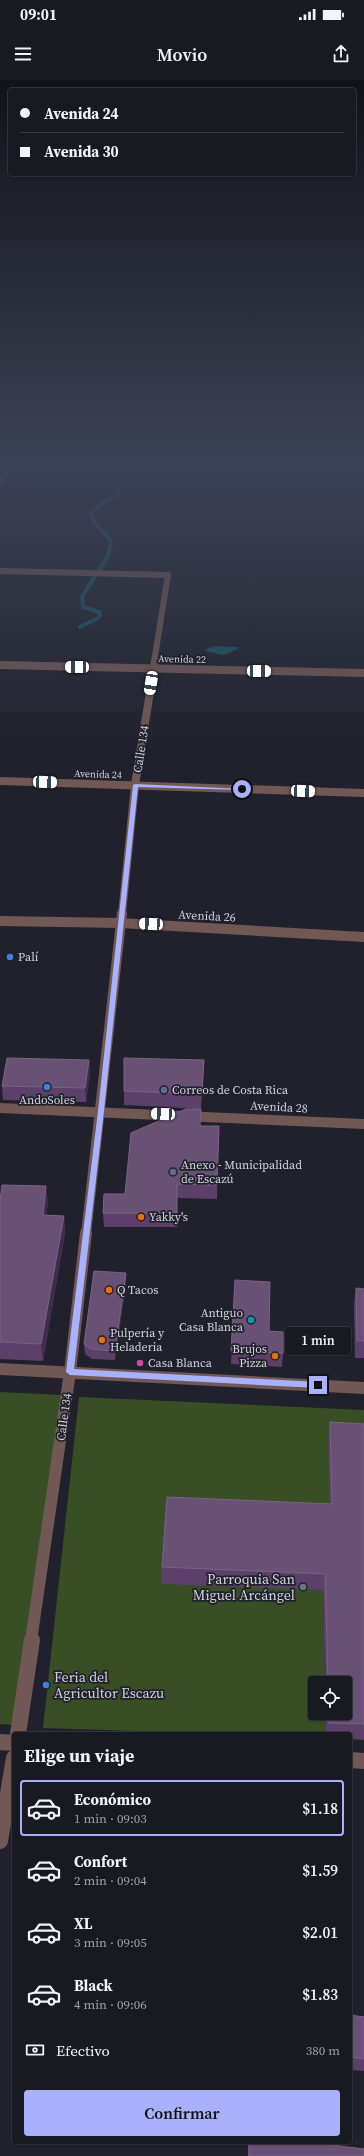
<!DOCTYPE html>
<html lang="es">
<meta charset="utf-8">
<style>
:root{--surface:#181921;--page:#21222a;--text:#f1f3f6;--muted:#9fa0a5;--line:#36383f;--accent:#a9b0fc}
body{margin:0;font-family:"Source Serif 4",serif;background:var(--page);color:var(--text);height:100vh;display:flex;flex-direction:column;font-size:15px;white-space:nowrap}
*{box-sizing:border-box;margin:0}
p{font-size:13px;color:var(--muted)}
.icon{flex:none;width:22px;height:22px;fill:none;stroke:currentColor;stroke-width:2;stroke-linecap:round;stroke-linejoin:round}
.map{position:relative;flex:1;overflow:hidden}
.panel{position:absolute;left:12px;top:1652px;width:340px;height:412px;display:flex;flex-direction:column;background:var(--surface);border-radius:4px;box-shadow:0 1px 3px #0004,0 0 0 1px var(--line)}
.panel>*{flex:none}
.guide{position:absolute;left:8px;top:8px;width:348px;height:88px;border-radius:4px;box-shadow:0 1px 3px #0004,0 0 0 1px var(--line);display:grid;align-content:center;height:88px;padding:0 12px;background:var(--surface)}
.fabs{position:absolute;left:308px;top:1596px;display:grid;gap:8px}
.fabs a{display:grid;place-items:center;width:44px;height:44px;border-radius:4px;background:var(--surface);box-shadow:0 1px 3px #0004,0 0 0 1px var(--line);font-size:20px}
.end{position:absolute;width:18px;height:18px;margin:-9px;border:5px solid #a9b0fc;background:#111;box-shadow:0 0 0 2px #111}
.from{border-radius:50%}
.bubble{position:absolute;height:28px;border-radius:4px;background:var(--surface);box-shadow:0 1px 3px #0004,0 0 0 1px var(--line);font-size:13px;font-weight:600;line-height:28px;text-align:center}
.car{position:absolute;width:12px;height:24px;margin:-12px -6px;border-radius:5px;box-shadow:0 0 3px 1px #0007;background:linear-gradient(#fff 24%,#345 0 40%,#fff 0 76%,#345 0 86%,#fff 0)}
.guide b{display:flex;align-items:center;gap:14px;height:38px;font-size:15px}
.guide b+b{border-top:1px solid var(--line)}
.guide i{width:10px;height:10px;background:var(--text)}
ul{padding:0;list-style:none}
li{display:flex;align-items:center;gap:12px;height:56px;margin:0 8px 6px;padding:0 4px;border:2px solid transparent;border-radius:4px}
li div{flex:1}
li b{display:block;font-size:15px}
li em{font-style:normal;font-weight:600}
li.on{border-color:var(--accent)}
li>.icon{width:36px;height:36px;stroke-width:1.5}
h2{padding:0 12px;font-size:18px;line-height:48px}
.pay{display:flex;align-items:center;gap:10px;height:44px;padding:0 12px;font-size:15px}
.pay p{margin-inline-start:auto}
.action{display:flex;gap:8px;margin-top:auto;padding:8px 12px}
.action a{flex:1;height:46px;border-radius:4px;background:var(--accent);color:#111;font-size:16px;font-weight:600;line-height:46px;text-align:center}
.status{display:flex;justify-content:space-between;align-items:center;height:28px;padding:0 20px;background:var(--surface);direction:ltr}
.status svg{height:11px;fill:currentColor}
header{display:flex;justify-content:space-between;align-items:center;height:52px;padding:0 12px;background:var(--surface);font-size:18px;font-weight:600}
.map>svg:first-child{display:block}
</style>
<div class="status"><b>09:01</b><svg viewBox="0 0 49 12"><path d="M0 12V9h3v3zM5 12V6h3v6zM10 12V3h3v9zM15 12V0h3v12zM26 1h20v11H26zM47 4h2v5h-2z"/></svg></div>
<header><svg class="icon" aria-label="menu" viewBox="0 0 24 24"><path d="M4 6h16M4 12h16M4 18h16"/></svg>Movio<svg class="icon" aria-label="share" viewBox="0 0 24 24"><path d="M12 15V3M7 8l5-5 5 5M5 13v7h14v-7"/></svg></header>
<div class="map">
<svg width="364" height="2076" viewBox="0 0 364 2076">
<rect width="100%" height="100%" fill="#20212c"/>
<g fill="#384f26">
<polygon points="0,1312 61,1315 14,1645 0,1644"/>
<polygon points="79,1317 364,1330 364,1361 330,1440 323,1510 325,1603 315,1603 315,1633 326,1633 326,1654 230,1654 43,1648"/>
</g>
<polygon fill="#185362" points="216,566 238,567 238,569 223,575 206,571 206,569"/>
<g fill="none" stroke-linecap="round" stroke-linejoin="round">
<polyline stroke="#185362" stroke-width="4" points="80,547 98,538 100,535 99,532 83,527 82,517 108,476 111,461 94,442 91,433 101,424 119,413 117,404 102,382"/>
<polyline stroke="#725854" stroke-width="12" points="31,1561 70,1292"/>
<polyline stroke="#725854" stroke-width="16" points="18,1654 32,1560"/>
<g stroke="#725854" stroke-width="6">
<polyline points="0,402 12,382"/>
<polyline points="0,491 168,495 154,582"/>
</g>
<g stroke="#725854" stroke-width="8">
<polyline points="0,585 364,593"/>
<polyline points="0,701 364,713"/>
<polyline points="122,834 135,705 155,581"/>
</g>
<g stroke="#725854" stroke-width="10">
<polyline points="0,841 120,843 364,857"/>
<polyline points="0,1028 364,1044"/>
<polyline points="86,1154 122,833"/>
</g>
<g stroke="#725854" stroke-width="12">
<polyline points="0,1289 364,1308"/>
<polyline points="70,1292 86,1153"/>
</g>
<g stroke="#725854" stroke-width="16">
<polyline points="0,1662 14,1663"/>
<polyline points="350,1680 364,1681"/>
<polyline points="0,1761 14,1678"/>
</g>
</g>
<g fill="#5c4069">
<polygon points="89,980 90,994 86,1022 3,1020 2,1006"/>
<polygon points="204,980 201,1029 124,1025 124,1011"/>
<polygon points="200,1046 219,1046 217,1119 177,1118 177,1147 104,1147 103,1133 125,1114"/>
<polygon points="0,1120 48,1122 46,1135 64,1136 65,1153 43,1281 0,1279"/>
<polygon points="126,1193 126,1203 115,1280 92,1279 85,1274 84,1264"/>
<polygon points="235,1200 283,1273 282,1287 231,1284"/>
<polygon points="356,1208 364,1209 364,1278 355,1278 354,1225"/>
<polygon points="330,1342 364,1344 364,1660 350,1659 350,1654 326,1654 326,1633 345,1633 345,1603 325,1603 323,1510 162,1504 162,1487 330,1424 328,1359"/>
<polygon points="350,1935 364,1937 364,1991 350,1990"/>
<polygon points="248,2062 308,2062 364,2076 248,2076"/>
</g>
<g fill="#3f2d4b">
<polygon points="89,980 90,994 86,1022 85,1008"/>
<polygon points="46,1106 48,1122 44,1152 43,1135"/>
<polygon points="64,1136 65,1153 43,1281 41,1264"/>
<polygon points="126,1193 126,1203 115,1280 115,1271"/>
</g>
<g fill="#695075" stroke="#796485">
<polygon points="7,978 89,980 85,1008 2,1006"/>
<polygon points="124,978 204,980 202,1014 124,1011"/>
<polygon points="186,1029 201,1029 200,1046 219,1046 217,1105 177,1104 177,1133 103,1133 104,1114 125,1114 131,1053"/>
<polygon points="2,1105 46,1106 43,1135 64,1136 41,1264 0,1262 0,1120"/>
<polygon points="94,1191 126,1193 115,1271 91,1269 84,1264"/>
<polygon points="235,1200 270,1202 269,1251 283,1252 283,1273 231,1271"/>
<polygon points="356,1208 364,1209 364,1261 357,1261"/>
<polygon points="330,1342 364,1344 364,1644 328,1643 328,1633 345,1633 345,1603 328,1603 325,1494 162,1487 167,1417 332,1424"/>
<polygon points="350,1935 364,1937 364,1979 350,1977"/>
<polygon points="249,2062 308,2062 364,2069 364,2076 249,2076"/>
</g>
<linearGradient id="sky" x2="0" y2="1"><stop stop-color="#121218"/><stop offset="0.57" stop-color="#3c4356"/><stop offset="1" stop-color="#3c4356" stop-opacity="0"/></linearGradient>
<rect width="364" height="673" fill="url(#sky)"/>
<polygon fill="#a9b0fc" points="135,704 244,709 242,710 138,707 104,1031 74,1289 318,1302 321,1305 318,1308 70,1295 66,1292 98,1031 133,705"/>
<g fill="#3f7fe0" stroke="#20212c" stroke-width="1.5">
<circle cx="10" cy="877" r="4"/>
<circle cx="47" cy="1007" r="4"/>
<circle cx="46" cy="1605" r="4"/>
</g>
<g fill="#5c6f8a" stroke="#20212c" stroke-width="1.5">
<circle cx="164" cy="1010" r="4"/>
<circle cx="173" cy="1092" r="4"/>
</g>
<g fill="#e8710a" stroke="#20212c" stroke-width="1.5">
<circle cx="141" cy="1137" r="4"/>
<circle cx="109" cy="1210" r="4"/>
<circle cx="102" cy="1260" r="4"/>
<circle cx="275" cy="1276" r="4"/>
</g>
<circle fill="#0f9aa8" stroke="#20212c" stroke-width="1.5" cx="251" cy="1240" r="4"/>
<circle fill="#d1479c" stroke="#20212c" stroke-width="1.5" cx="140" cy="1283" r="4"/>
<circle fill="#6b7280" stroke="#20212c" stroke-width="1.5" cx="303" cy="1507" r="4"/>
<g text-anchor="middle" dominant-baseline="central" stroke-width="3.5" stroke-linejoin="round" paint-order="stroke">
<g font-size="10" fill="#d2d3db" stroke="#20212c">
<text transform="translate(182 579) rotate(1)">Avenida 22</text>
<text transform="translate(98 694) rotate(2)">Avenida 24</text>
</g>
<g font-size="12" fill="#d2d3db" stroke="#20212c">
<text transform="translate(141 669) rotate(-81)">Calle 134</text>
<text transform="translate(207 836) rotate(3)">Avenida 26</text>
<text transform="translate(279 1027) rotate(3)">Avenida 28</text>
<text transform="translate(64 1337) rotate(-82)">Calle 134</text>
</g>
<g font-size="12" fill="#d2d3db" stroke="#20212c" text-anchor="start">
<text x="18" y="877">Palí</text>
<text x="172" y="1010">Correos de Costa Rica</text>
<text x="47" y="1020" text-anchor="middle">AndoSoles</text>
<text x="181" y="1085">Anexo - Municipalidad<tspan x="181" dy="14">de Escazú</tspan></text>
<text x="149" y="1137">Yakky's</text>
<text x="117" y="1210">Q Tacos</text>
<text x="243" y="1233" text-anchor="end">Antiguo<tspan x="243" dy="14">Casa Blanca</tspan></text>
<text x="110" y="1253">Pulpería y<tspan x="110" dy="14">Heladeria</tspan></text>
<text x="267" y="1269" text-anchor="end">Brujos<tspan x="267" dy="14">Pizza</tspan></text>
<text x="148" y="1283">Casa Blanca</text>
</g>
<g font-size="14" fill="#d2d3db" stroke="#20212c" text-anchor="end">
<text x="295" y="1499">Parroquia San<tspan x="295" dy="16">Miguel Arcángel</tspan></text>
<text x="54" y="1597" text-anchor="start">Feria del<tspan x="54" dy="16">Agricultor Escazu</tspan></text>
</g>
</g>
</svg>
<div class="fabs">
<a><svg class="icon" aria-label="locate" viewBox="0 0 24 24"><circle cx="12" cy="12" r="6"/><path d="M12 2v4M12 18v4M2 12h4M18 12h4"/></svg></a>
</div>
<i class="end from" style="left:242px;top:709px"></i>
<i class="end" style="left:318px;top:1305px"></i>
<div class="bubble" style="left:285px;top:1247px;width:66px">1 min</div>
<i class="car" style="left:77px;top:587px;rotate:271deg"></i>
<i class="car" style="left:259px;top:591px;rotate:91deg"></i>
<i class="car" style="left:151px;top:603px;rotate:189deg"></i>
<i class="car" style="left:45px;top:702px;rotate:92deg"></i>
<i class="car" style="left:303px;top:711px;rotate:92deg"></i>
<i class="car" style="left:151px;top:844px;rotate:273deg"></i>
<i class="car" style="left:163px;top:1034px;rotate:273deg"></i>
<div class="guide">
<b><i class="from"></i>Avenida 24</b>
<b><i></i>Avenida 30</b>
</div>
<section class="panel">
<h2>Elige un viaje</h2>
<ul>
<li class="on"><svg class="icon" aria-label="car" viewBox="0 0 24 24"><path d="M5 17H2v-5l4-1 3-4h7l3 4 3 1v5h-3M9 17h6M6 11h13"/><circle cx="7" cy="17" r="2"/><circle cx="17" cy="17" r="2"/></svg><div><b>Económico</b><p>1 min · 09:03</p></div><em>$1.18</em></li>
<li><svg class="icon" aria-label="car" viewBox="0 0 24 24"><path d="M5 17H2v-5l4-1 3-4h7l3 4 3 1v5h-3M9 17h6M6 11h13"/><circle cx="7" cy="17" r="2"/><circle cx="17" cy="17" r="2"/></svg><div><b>Confort</b><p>2 min · 09:04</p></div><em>$1.59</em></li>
<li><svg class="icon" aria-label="car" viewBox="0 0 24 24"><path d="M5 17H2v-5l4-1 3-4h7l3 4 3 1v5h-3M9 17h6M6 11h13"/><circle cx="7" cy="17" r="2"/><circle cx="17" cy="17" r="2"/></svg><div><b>XL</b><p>3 min · 09:05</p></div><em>$2.01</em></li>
<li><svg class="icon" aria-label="car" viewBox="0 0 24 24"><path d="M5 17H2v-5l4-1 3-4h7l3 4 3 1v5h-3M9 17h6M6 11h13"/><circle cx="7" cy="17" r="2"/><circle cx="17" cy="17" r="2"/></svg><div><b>Black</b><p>4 min · 09:06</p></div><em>$1.83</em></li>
</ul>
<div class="pay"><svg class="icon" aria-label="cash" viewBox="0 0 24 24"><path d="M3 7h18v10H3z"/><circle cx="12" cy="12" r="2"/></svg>Efectivo<p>380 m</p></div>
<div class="action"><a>Confirmar</a></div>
</section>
</div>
